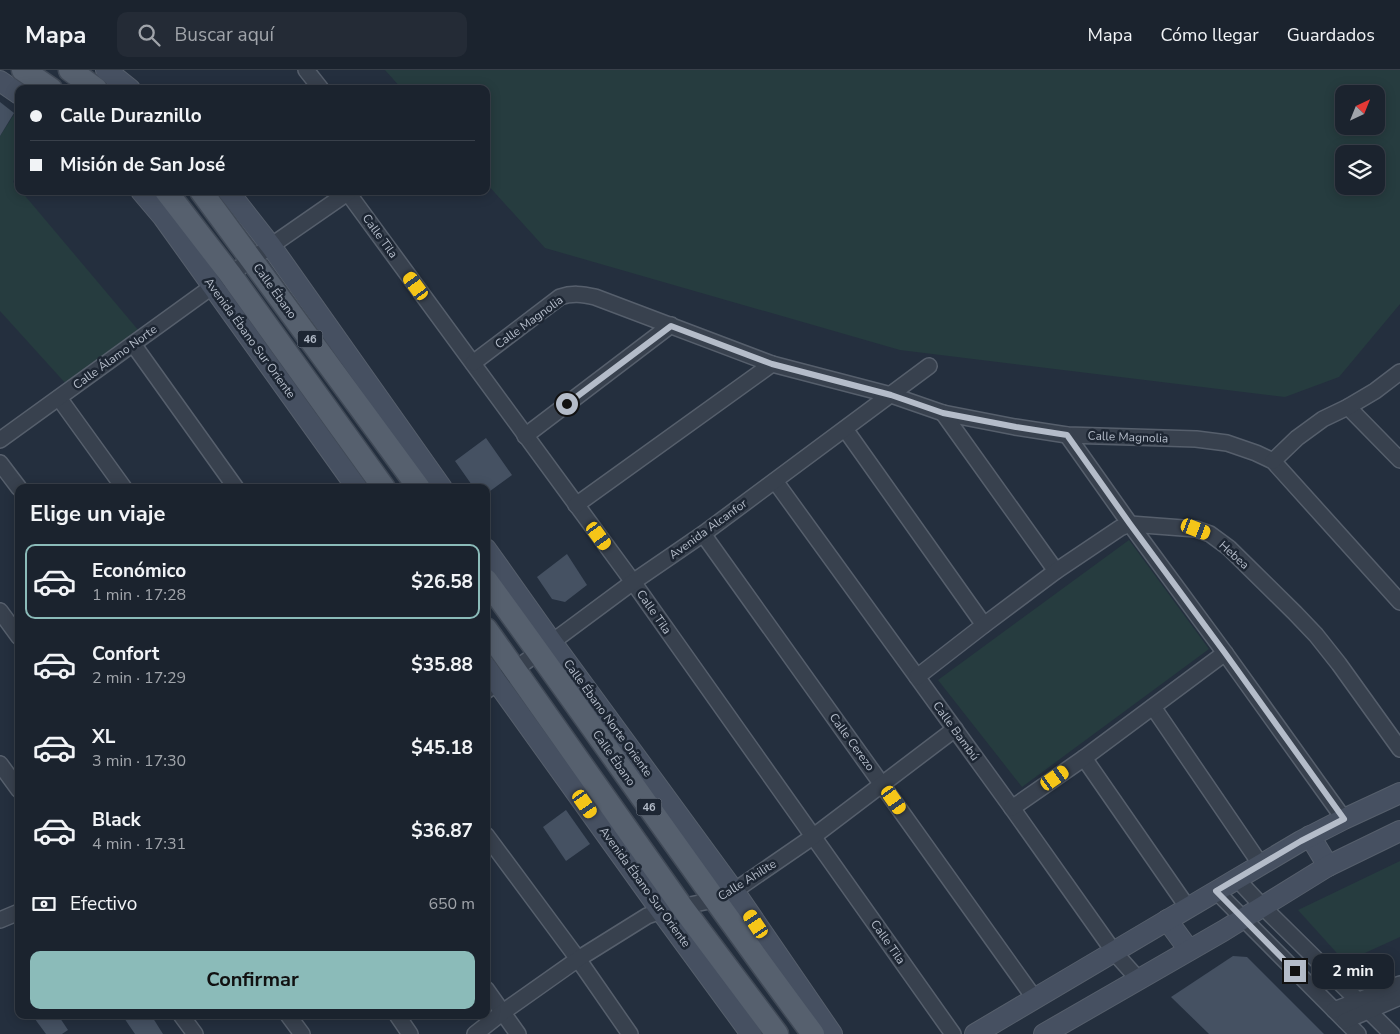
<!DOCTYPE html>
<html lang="es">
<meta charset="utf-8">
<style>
:root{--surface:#1b232e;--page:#242b36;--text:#f1f3f6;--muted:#a0a4aa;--line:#39404a;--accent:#8bbbb9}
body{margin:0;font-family:"Nunito Sans",sans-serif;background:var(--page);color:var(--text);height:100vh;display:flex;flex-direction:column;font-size:19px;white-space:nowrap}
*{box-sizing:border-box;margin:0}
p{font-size:16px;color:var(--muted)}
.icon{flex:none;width:28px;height:28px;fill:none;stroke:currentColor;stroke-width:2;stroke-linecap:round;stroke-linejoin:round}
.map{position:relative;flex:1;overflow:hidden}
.drawer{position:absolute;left:15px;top:414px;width:475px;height:535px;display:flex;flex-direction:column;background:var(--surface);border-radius:10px;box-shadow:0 2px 12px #0003,0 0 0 1px var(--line)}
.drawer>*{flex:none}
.guide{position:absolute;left:15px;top:15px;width:475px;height:110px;border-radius:10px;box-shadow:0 2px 12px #0003,0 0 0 1px var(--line);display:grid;align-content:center;height:110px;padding:0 15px;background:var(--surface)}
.needle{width:32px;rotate:43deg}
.fabs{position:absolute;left:1335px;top:15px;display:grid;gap:10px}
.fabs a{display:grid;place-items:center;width:50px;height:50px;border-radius:10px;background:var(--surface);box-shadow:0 2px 12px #0003,0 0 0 1px var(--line);font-size:25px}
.end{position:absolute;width:22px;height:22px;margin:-11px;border:6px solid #b4bcc9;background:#111;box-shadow:0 0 0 2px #111}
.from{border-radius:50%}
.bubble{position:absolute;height:35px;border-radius:10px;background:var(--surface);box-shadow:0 2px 12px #0003,0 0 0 1px var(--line);font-size:16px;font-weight:700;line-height:35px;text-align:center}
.car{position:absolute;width:15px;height:30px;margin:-15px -8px;border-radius:6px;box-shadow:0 0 4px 1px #0007;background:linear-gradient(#f5c518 24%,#345 0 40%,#f5c518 0 76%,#345 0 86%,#f5c518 0)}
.guide b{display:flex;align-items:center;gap:18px;height:48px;font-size:19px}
.guide b+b{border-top:1px solid var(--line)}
.guide i{width:12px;height:12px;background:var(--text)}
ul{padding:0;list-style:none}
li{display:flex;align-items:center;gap:15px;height:75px;margin:0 10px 8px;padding:0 5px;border:2px solid transparent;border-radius:10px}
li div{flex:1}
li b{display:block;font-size:19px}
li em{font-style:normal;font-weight:700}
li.selected{border-color:var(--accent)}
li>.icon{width:45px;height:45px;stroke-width:1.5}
h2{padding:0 15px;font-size:22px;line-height:60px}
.pay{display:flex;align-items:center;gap:12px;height:55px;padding:0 15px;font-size:19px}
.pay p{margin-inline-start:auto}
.button{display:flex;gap:10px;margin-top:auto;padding:10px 15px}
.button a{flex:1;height:58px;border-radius:10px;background:var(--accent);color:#111;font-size:20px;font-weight:700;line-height:58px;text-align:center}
header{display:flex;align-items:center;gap:30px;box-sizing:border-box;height:70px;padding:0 25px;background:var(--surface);border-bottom:1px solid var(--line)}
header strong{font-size:24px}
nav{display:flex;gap:28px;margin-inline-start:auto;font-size:18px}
.search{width:350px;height:45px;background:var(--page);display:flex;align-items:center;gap:12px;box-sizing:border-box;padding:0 18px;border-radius:10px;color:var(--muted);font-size:19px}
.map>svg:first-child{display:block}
</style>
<header>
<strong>Mapa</strong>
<div class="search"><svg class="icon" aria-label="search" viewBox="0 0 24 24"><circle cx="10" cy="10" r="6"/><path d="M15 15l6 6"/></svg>Buscar aquí</div>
<nav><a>Mapa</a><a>Cómo llegar</a><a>Guardados</a></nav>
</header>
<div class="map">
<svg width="1400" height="964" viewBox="0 0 1400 964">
<rect width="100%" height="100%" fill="#242f3e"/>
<g fill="#263c3f" fill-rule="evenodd">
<path d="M385 0H1400V234L1339 307 1285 327 900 280 545 178 486 113V19H402ZM1344 24H1376V56H1344ZM1344 84H1376V116H1344Z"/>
<polygon points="19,37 19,99 13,112 19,118 19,121 21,121 139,261 67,315 0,241 0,66"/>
<polygon points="1129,470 1209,579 1022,717 938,610"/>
<polygon points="1400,791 1400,867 1345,892 1298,840"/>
</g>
<g fill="#455162">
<polygon points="0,32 14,43 0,66"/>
<polygon points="486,368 512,405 486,424 486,418 474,418 455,391"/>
<polygon points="567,484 587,515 565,532 552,529 537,507"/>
<polygon points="566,740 590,774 566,791 543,757"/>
<polygon points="1233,886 1247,887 1324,964 1209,964 1171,927"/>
<polygon points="32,945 58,945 68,960 62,964 46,964"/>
<polygon points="122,945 151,945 163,964 135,964"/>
</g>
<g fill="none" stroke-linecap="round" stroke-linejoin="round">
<defs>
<g id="street">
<polyline points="306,0 321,19"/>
<polyline points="348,123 633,512 953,964"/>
<polyline points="133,274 236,418"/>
<path d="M473 293 560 227C572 223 582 224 595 227L772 294 891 325 943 343 1015 357 1067 365 1196 369 1227 373 1256 383 1273 391 1400 532"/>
<polyline points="59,328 124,418"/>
<polyline points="1348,337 1400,390"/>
<polyline points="943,343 1056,501"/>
<polyline points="845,359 984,555"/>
<polyline points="1067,365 1130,454 1225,583 1344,749"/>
<polyline points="525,366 671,255"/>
<polyline points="0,370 213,216 350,121"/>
<polyline points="1273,391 1297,368 1323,349 1348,337 1375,321 1400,302"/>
<polyline points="0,393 19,418"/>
<polyline points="775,411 1012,738 1114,882 1139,910"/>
<polyline points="576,435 772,294"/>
<polyline points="703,464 1035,929"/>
<polyline points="0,541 19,567"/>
<polyline points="917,607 984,555 1056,501 1120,458 1130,454 1196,459 1210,464 1229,478 1295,543 1316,565 1339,594 1400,679"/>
<polyline points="486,621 633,512 703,464 929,296"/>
<polyline points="1153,637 1261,795"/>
<polyline points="1084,688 1188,838"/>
<polyline points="0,694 19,720"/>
<polyline points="1012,738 1084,688 1225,583"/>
<polyline points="486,765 578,889 630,964"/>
<polyline points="1237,809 1263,837 1392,964"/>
<polyline points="1216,821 1358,964"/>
<polyline points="0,850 19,842"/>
<polyline points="486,919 518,964"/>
<polyline points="1334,940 1400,914"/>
<polyline points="181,945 195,964"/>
<polyline points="288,945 302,964"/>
<polyline points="397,945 410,964"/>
<polyline points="1345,951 1400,927"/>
<polyline points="475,964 503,942 578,889 647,846 661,841 714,830 734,821 814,766 955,659"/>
</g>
<g id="secondary">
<polyline points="106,0 130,19"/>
<polyline points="0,11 19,24"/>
<polyline points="141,121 163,147 357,418"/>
<polyline points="228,121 271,176 442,418"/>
<polyline points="486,479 552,572 734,821 832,964"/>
<polyline points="486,597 661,841 751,964"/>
<polyline points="1310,766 1328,796"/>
<polyline points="1167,850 1189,880"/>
<polyline points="975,964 1301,771 1344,749 1400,723"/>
<polyline points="1044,964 1223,861 1328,796 1400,761"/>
</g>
<g id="primary">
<polyline points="23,0 51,19"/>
<polyline points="70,0 96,19"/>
<polyline points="166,121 230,204 384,418"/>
<polyline points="201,121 419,418"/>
<path d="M486 510C596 660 701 814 813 964"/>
<polyline points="486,559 682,837 777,964"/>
</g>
</defs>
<use href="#street" stroke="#565f6c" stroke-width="18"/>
<use href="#secondary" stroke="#565f6c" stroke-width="22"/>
<use href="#primary" stroke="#414a57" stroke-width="25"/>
<use href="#street" stroke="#38414e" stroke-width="15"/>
<use href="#secondary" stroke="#465061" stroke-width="20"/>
<use href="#primary" stroke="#56606e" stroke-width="22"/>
</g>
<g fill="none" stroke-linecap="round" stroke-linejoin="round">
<polyline stroke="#b4bcc9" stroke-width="6" points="567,334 671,256 772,294 891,325 943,343 1016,357 1067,365 1130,454 1225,583 1344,749 1301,771 1216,821 1295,901"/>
</g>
<g text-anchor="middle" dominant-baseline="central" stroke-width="5" stroke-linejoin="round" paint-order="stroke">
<g fill="#1d2633" stroke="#878f9c" stroke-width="1">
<rect x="297.5" y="260.5" width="25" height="17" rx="4"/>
<rect x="636.5" y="728.5" width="25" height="17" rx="4"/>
</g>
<g font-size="11" font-weight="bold" fill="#b4bcc9">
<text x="310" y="269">46</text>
<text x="649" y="737">46</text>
</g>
<g font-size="12" fill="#b4bcc9" stroke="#1d2633">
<text transform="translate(380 166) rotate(54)">Calle Tila</text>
<text transform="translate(275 221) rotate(54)">Calle Ébano</text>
<text transform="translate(529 252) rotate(-36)">Calle Magnolia</text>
<text transform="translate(250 268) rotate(54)">Avenida Ébano Sur Oriente</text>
<text transform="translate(115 287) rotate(-36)">Calle Álamo Norte</text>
<text transform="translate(1128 367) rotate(2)">Calle Magnolia</text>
<text transform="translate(708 459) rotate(-36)">Avenida Alcanfor</text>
<text transform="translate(1234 485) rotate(42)">Hebea</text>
<text transform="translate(654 542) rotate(55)">Calle Tila</text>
<text transform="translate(608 648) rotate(54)">Calle Ébano Norte Oriente</text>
<text transform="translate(956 661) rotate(54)">Calle Bambú</text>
<text transform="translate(852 672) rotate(54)">Calle Cerezo</text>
<text transform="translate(614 688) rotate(55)">Calle Ébano</text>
<text transform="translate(747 810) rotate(-32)">Calle Ahilite</text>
<text transform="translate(645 817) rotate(54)">Avenida Ébano Sur Oriente</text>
<text transform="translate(888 872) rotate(55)">Calle Tila</text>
</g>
</g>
</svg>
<div class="fabs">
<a><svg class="needle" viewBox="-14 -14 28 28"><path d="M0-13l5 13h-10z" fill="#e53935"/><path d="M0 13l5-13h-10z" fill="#a0a4aa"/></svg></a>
<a><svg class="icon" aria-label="layers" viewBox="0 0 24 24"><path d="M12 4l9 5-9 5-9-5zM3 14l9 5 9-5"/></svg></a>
</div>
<i class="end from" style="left:567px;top:334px"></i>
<i class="end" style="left:1295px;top:901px"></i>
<div class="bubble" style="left:1312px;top:884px;width:82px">2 min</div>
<i class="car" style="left:416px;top:216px;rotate:324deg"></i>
<i class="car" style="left:1196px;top:459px;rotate:111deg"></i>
<i class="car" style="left:599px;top:466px;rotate:144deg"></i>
<i class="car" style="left:1055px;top:708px;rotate:55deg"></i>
<i class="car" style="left:894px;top:730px;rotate:145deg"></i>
<i class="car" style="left:585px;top:734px;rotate:145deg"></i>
<i class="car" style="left:756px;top:854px;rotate:326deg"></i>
<div class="guide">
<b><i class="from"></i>Calle Duraznillo</b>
<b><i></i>Misión de San José</b>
</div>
<section class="drawer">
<h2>Elige un viaje</h2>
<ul>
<li class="selected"><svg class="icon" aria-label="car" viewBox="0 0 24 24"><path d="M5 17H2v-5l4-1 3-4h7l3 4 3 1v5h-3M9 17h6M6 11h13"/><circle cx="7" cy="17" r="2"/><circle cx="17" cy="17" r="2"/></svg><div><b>Económico</b><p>1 min · 17:28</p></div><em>$26.58</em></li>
<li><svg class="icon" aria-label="car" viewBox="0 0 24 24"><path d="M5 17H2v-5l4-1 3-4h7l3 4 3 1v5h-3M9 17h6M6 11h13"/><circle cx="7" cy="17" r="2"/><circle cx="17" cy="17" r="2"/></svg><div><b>Confort</b><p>2 min · 17:29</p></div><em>$35.88</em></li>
<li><svg class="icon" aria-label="car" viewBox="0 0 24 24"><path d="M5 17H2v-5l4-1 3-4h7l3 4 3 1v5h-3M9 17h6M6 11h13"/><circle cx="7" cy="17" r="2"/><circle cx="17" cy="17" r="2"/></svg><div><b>XL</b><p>3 min · 17:30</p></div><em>$45.18</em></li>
<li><svg class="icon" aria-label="car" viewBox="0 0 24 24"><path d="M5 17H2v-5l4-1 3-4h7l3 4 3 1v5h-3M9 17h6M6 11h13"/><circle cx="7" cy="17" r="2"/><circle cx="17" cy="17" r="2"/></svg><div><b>Black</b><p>4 min · 17:31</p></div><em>$36.87</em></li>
</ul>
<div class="pay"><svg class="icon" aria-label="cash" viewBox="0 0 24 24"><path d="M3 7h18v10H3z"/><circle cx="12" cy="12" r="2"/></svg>Efectivo<p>650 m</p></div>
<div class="button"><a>Confirmar</a></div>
</section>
</div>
